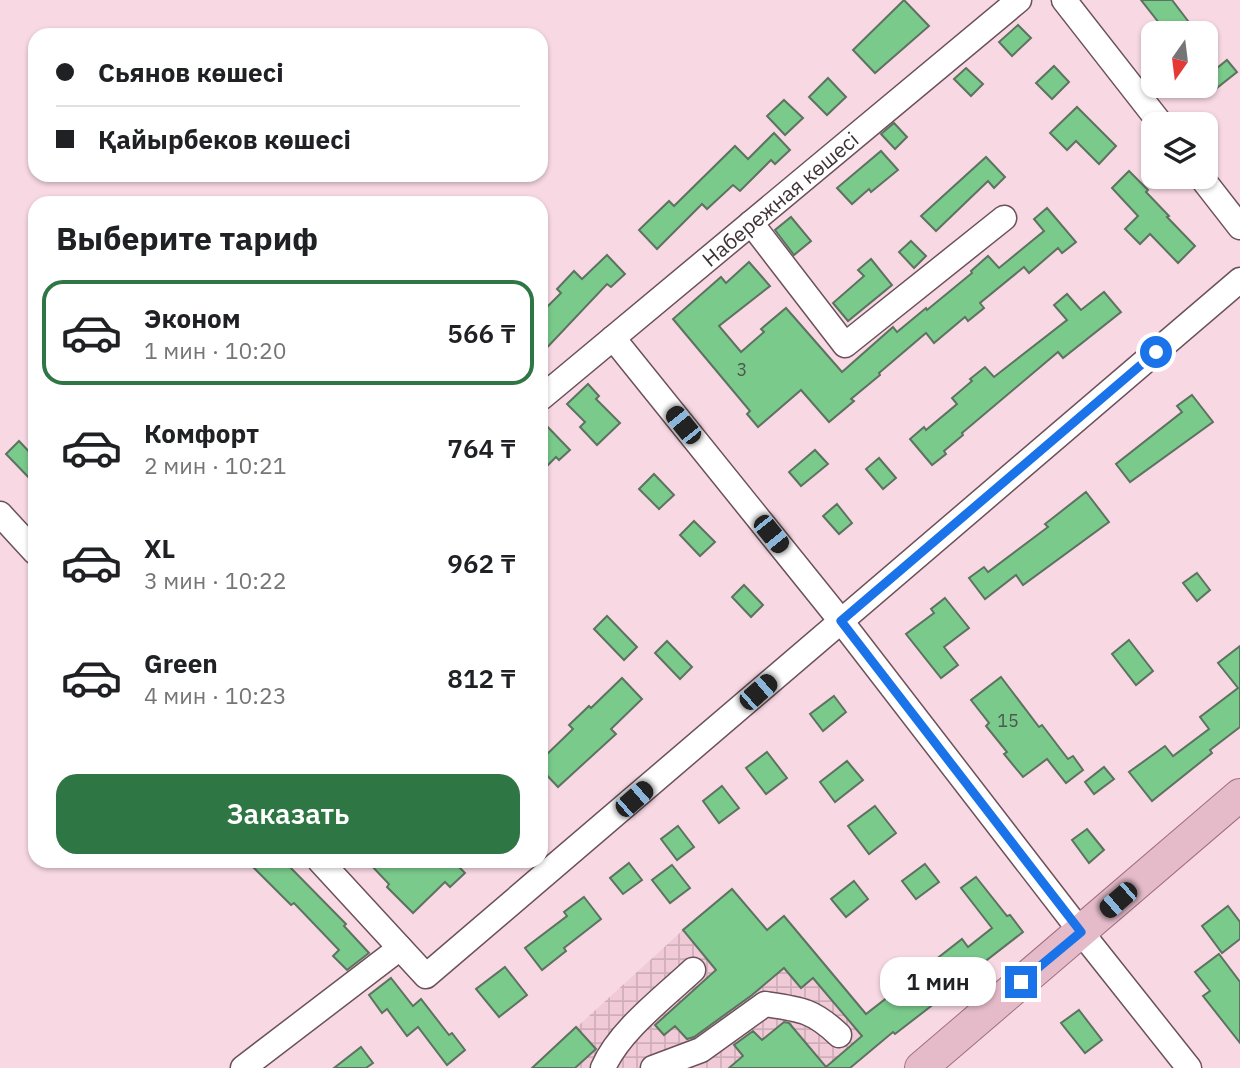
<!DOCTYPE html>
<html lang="ru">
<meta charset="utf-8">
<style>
:root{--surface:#fff;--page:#f6f6f6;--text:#202124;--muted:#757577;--line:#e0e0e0;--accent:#2e7643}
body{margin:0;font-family:"IBM Plex Sans",sans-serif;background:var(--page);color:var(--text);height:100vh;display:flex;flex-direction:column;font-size:26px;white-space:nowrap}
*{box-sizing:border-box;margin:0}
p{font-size:23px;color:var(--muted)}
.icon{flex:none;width:38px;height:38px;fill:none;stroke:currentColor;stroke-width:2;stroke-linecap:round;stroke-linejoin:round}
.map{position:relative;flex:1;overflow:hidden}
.details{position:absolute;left:28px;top:196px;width:520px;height:672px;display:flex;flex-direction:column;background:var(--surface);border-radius:21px;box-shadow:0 2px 5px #0004}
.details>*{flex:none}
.hud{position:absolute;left:28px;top:28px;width:520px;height:154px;border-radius:21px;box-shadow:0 2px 5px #0004;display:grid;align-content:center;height:154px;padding:0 28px;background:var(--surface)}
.needle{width:46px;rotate:194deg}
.buttons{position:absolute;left:1141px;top:21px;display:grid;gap:14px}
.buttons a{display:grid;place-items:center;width:77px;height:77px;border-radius:14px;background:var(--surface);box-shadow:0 2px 5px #0004;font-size:35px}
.end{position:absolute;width:32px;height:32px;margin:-16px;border:9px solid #1a73e8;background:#fff;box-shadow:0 0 0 4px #fff}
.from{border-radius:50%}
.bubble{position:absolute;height:49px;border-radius:21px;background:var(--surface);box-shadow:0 2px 5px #0004;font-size:23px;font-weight:600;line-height:49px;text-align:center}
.car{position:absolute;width:21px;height:42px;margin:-21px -10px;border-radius:9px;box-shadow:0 0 5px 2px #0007;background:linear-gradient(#222 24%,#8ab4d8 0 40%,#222 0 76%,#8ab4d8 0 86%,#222 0)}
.hud b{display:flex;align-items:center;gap:24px;height:66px;font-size:26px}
.hud b+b{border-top:2px solid var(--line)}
.hud i{width:18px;height:18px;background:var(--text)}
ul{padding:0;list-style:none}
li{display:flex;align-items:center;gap:21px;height:105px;margin:0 14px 10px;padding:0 14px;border:4px solid transparent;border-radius:21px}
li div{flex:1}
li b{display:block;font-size:26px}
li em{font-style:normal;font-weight:600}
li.active{border-color:var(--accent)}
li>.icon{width:63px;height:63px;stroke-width:1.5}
h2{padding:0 28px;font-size:32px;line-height:84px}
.action{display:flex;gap:14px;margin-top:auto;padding:14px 28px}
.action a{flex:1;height:80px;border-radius:21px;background:var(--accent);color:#fff;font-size:28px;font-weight:600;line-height:80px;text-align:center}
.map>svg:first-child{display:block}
</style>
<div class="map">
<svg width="1240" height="1068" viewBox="0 0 1240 1068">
<defs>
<pattern id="industrial-grid" width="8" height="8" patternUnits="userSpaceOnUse" patternTransform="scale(1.75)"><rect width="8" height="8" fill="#f1cad7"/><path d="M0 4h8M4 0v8" fill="none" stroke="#d0aeb9"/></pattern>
</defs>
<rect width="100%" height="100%" fill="#f8d9e3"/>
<polygon fill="url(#industrial-grid)" points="732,889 767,930 784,916 886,1038 850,1068 532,1068 683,930"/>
<g fill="#7aca8c" stroke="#5d7261" stroke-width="2">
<polygon points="904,0 929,26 875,73 853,50"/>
<polygon points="1141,0 1172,0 1188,21 1172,33 1167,33"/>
<polygon points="1018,25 1031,38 1012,56 999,42"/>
<polygon points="1227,60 1237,72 1213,91 1206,82 1206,77"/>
<polygon points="1054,66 1069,82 1052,99 1036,83"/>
<polygon points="966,68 983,84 971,96 954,79"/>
<polygon points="828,78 846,97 827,115 809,97"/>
<polygon points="784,100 803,118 785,135 767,116"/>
<polygon points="1077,107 1116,146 1099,164 1076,141 1067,150 1050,133"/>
<polygon points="894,123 907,137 895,149 881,134"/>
<polygon points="774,133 790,150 775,164 771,160 740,191 733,185 707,209 702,204 657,249 639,230 669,201 674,206 735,146 748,159"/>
<polygon points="881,151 898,170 871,192 869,189 852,204 837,188"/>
<polygon points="986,157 1005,177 994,188 988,181 936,231 921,216"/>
<polygon points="1129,171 1148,190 1146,192 1169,216 1167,217 1195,246 1178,263 1150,234 1140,244 1125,229 1138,216 1112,188"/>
<polygon points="1047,208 1076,242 1062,253 1058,248 1029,273 1024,267 980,303 984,308 968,321 965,317 934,343 926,333 879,373 880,375 851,399 854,401 829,422 801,390 758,427 747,414 750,411 673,319 721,277 726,283 749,262 770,286 719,326 741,352 764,332 761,329 786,308 842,372 893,327 897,332 926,308 927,310 972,273 971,271 988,256 999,268 1044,231 1034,219"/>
<polygon points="791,217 811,241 794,255 775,230"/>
<polygon points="911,241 926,256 914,268 899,252"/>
<polygon points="607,255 625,274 611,287 607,284 541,354 541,313 561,293 557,289 574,271 582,279"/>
<polygon points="871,259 892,285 848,321 833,303 864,276 858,270"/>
<polygon points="1104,292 1121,312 1063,358 1058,352 962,433 963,435 944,451 946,454 932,465 910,439 924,427 926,430 957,404 952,398 972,381 970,379 985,367 994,377 1067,320 1054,305 1067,294 1081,310"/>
<polygon points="588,384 599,396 596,399 620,423 597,445 580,427 585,422 567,404"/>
<polygon points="1192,395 1213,422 1130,482 1116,464 1182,412 1177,406"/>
<polygon points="541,420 570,450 559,460 556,457 541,472"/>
<polygon points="19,441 35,458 35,484 6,454"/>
<polygon points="815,450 828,464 801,486 789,472"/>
<polygon points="879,458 896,478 883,489 866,469"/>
<polygon points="654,474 674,495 659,509 639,489"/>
<polygon points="1086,492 1109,522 1023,585 1016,575 985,599 969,578 984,567 988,572 1048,527 1045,524"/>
<polygon points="837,504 852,523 839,534 823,516"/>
<polygon points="694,521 715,542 700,556 680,535"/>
<polygon points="1197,573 1210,590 1197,601 1183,583"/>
<polygon points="744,585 763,605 751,617 732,597"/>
<polygon points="945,598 969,628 944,647 958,665 941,678 906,634 934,613 931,609"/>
<polygon points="607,616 637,647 624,660 594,629"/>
<polygon points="1129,640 1153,671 1136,685 1112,654"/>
<polygon points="667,641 692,667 680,679 655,653"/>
<polygon points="1240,646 1240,727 1210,750 1212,753 1152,801 1129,772 1165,746 1173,756 1209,729 1200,717 1238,688 1218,663"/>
<polygon points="1001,677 1039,727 1042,725 1068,759 1073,756 1083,770 1066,783 1047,759 1023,777 1004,754 1007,752 986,726 989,723 971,700"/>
<polygon points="622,678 642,699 611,729 616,734 558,787 541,769 541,760 573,729 569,725 589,706 591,708"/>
<polygon points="834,696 846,712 823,731 810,714"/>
<polygon points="767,752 787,778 766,794 746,768"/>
<polygon points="847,761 863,780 835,802 820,782"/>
<polygon points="1104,767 1114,779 1094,794 1085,782"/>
<polygon points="722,786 739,808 719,823 703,801"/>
<polygon points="875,806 896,833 869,854 848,826"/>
<polygon points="678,826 694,847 677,860 661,839"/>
<polygon points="1087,829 1104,850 1089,863 1072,840"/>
<polygon points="247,861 284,861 346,924 344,926 369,953 347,970 333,956 339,950 294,903 291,905"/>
<polygon points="367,861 453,861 465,873 450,887 445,882 413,913 387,887 389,884"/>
<polygon points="629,863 642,880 623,894 610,878"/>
<polygon points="925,864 939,882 916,899 902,881"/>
<polygon points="672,865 690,888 670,903 652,880"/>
<polygon points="976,877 1007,916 1010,915 1023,932 938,998 939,1000 895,1034 893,1032 850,1068 729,1068 743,1056 734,1045 753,1031 762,1040 784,1022 789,1023 826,1067 862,1036 813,978 801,988 784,968 752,995 694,1037 687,1039 675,1026 664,1035 655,1025 716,970 683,930 732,889 767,930 784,916 866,1014 962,939 968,947 992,928 961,888"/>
<polygon points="854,881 868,899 846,917 831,899"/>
<polygon points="584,897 601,919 564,948 566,951 542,970 525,948 567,916 564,912"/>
<polygon points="1228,906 1240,922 1240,939 1222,953 1202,926"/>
<polygon points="1219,954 1240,982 1240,1043 1203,996 1210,991 1195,972"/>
<polygon points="505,967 527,995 499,1017 476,989"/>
<polygon points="391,978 413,1006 421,999 449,1035 452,1033 465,1050 447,1065 418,1027 407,1036 387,1009 382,1013 369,995"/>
<polygon points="1079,1010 1102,1040 1085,1053 1061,1023"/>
<polygon points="576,1027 596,1049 575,1068 532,1068"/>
<polygon points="361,1047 373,1063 366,1068 334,1068"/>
</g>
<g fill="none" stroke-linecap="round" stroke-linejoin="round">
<defs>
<g id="minor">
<polyline points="1064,0 1161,124"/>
<polyline points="1201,177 1240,227"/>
<polyline points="751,223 845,345 1004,218"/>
<polyline points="613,338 841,621 1081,932 1189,1068"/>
<polyline points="541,398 1019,0"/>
<polyline points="0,514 35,552"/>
<polyline points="320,861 426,976 1240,280"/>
<polyline points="243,1068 400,948"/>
<path d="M603 1068C619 1031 663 998 693 970"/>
<path d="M653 1068 701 1050 765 1004C800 1009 813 1010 839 1035"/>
</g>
<polyline id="major" points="921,1068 1240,795"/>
</defs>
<use href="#minor" stroke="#6b515a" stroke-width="27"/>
<use href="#major" stroke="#a06e80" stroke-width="34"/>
<use href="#minor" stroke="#fff" stroke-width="24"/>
<use href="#major" stroke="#e5bbca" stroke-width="32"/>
</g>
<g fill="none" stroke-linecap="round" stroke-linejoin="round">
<polyline stroke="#1a73e8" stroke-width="9" points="1021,982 1081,932 841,621 1156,352"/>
</g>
<g text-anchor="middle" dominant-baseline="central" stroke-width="5" stroke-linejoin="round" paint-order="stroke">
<g font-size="18" fill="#4e594c">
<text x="742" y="369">3</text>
<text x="1008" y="720">15</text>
</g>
<g font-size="21" fill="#3f3337" stroke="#fff">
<text transform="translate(780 199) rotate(-40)">Набережная көшесі</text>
</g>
</g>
</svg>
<div class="buttons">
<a><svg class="needle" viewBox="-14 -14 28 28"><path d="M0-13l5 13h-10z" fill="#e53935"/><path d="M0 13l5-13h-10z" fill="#757577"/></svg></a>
<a><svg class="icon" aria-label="layers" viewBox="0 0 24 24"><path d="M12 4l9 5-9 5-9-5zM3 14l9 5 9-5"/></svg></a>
</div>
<i class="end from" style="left:1156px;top:352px"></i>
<i class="end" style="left:1021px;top:982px"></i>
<div class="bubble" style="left:880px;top:957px;width:116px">1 мин</div>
<i class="car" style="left:683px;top:425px;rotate:321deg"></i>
<i class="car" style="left:771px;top:534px;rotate:141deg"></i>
<i class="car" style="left:758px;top:692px;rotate:49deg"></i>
<i class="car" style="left:634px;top:799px;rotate:49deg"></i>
<i class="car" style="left:1118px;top:900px;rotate:229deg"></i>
<div class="hud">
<b><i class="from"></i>Сьянов көшесі</b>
<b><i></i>Қайырбеков көшесі</b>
</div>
<section class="details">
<h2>Выберите тариф</h2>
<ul>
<li class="active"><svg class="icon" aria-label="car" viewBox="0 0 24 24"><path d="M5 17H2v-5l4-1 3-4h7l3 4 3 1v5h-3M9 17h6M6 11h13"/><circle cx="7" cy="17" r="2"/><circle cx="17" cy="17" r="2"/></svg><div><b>Эконом</b><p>1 мин · 10:20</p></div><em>566 ₸</em></li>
<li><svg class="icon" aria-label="car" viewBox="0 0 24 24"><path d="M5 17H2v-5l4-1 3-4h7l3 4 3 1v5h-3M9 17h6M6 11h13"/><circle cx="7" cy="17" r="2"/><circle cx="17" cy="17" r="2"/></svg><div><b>Комфорт</b><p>2 мин · 10:21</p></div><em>764 ₸</em></li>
<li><svg class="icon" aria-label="car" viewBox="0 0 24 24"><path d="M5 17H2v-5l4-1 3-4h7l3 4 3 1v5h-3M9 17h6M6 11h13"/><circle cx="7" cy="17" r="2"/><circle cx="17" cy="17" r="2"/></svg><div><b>XL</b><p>3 мин · 10:22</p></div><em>962 ₸</em></li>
<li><svg class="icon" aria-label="car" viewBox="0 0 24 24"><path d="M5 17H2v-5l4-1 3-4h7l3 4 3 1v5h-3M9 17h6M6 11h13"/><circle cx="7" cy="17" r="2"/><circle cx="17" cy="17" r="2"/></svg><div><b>Green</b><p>4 мин · 10:23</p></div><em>812 ₸</em></li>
</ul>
<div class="action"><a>Заказать</a></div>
</section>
</div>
